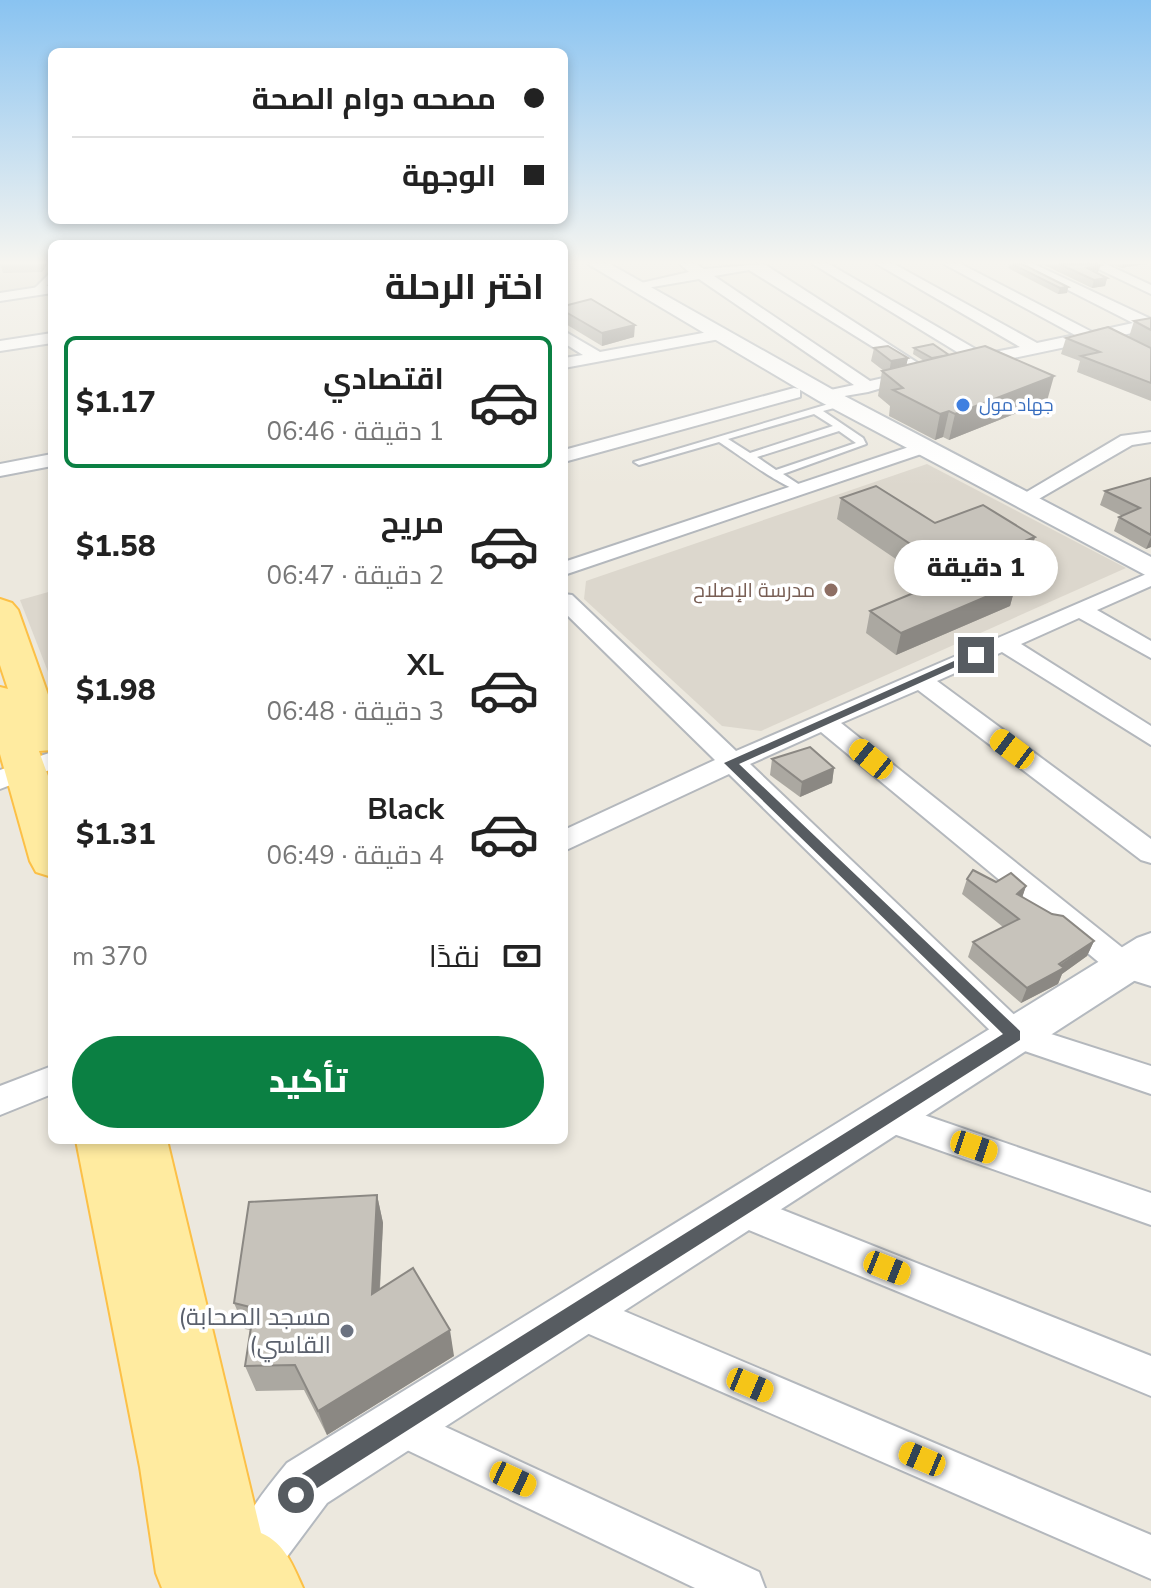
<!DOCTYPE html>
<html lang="ar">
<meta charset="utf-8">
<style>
:root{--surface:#fff;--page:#f6f6f6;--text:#222;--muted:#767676;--line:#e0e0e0;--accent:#0b8043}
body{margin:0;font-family:"Nunito Sans",Cairo,sans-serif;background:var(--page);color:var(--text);direction:rtl;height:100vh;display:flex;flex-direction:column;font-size:30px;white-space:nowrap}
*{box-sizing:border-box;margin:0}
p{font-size:26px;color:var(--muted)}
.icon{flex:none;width:44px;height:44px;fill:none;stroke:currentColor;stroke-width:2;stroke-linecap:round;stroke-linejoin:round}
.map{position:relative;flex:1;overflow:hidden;direction:ltr}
.side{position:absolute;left:48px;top:240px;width:520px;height:904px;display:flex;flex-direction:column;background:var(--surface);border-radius:12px;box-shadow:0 4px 12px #0003;direction:rtl}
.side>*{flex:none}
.banner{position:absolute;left:48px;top:48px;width:520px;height:176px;border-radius:12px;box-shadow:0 4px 12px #0003;direction:rtl;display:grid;align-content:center;height:176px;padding:0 24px;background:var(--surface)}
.end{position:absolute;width:36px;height:36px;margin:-18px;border:10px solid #575c61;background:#fff;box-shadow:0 0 0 4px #fff}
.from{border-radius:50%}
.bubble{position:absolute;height:56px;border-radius:28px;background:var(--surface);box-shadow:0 4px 12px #0003;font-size:26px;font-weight:800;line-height:56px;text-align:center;direction:rtl}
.car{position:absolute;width:24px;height:48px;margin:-24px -12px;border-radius:10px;box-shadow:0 0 6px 2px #0007;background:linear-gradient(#f5c518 24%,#345 0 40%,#f5c518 0 76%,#345 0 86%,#f5c518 0)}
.banner b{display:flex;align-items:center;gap:28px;height:76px;font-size:30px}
.banner b+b{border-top:2px solid var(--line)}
.banner i{width:20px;height:20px;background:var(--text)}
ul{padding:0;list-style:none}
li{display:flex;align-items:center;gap:24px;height:132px;margin:0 16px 12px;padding:0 8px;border:4px solid transparent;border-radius:12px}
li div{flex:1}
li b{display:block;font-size:30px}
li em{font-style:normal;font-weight:800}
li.on{border-color:var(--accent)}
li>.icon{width:72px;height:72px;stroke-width:1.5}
h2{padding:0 24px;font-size:36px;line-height:96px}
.pay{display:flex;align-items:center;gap:20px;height:88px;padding:0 24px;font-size:30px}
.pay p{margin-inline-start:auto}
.cta{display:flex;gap:16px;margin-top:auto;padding:16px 24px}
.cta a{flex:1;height:92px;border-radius:48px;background:var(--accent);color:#fff;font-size:32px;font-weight:800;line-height:92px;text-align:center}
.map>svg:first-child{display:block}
</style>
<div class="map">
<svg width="1151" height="1588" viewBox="0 0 1151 1588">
<rect width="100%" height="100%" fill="#ece8de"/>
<g fill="#dcd7cd">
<polygon points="0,264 52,264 52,285 0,293"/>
<polygon points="927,464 1126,568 761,731 722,726 584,599 586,581"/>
<polygon points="52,591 52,682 20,600"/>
</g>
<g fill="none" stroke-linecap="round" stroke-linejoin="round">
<defs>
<g id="lane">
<polygon points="49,274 52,274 52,280 39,294 33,294 33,290"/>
<path d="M842 400 845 401V405L823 411 863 438 866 444 783 474 803 487V491C788 492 735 452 719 442L639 465 634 462ZM814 414 833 426 750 453 728 439ZM839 431 856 443 776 470 757 457Z"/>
</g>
<g id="street">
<polygon points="680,264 696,264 704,269 764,264 921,365 907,368 749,270 714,276 870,381 914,371 922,376 868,392 821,400 821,392 854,385 699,279 635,290 628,286 689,272"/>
<polygon points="813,264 829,264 984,354 1020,347 877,264 894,264 1037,343 1075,335 944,264 961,264 1092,332 1133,323 1017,264 1034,264 1151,319 1151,329 971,367 963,362 967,358"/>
<polygon points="1088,264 1106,264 1151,285 1151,294"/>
<polygon points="52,285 52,293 0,301 0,293"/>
<polygon points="719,330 725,332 725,338 564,368 564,358 583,355 564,343 564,331 600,352"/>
<polygon points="52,333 52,343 0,351 0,341"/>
<polygon points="794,388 800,389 800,397 564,462 564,450"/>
<polygon points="1151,432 1151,442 1132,445 1030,504 1016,504 1013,500 1121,436"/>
<polygon points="924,442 930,443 930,451 564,575 564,562"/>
<polygon points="52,454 52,466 0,476 0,464"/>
<polygon points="1151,572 1151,586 1097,610 1151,641 1151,658 1079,618 1021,644 1151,726 1151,745 1002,652 937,681 1151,839 1151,863 1141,860 918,690 841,723 1134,957 1151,962 1151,986 1113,974 821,732 750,764 1026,1026 1151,1066 1151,1094 1004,1044 729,774 564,851 564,830 715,760 564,612 564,594 572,595 736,751"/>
<polygon points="52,752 52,769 0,789 0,770"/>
<polygon points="52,1066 52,1094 0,1115 0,1086"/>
<polygon points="886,1102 1151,1193 1151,1225 874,1127 869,1117 874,1107"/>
<polygon points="740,1193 1151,1356 1151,1396 727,1221 722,1209 727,1197"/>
<polygon points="579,1292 1151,1535 1151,1579 566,1324 560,1311 566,1298"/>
<polygon points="398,1405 759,1572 765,1588 695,1588 384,1439 378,1425 384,1411"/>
</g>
<g id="secondary">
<polygon points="588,264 610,264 835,391 1151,557 1151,578 819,401"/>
<path d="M1151 933V970L327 1503 286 1558 274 1585H232L223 1564C240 1523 259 1497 287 1463L1137 938Z"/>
</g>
<g id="primary">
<polygon points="0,599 12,603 18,610 52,706 52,750 39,751 52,787 52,877 36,872 30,861 0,754 0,687 8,689 0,665"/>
<path d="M76 1140H167L261 1533C285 1543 293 1566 303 1588H162L156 1573 140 1467Z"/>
</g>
</defs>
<use href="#lane" stroke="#b4b8bd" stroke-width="4"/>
<use href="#street" stroke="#b4b8bd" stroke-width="4"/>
<use href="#secondary" stroke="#b4b9bf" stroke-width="4"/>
<use href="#primary" stroke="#fcc047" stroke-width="4"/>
<use href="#lane" fill="#fff" fill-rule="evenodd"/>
<use href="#street" fill="#fff" fill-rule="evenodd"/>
<use href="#secondary" fill="#fff" fill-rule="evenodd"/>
<use href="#primary" fill="#ffeba0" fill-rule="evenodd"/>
</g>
<g fill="#aba8a1">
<polygon points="0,264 47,264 42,272 3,273"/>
<polygon points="1009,264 1022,264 1068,287 1067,293 1058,294 1008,268"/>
<polygon points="1042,264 1098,264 1098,272 1097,273 1107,278 1105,286 1092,288"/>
<polygon points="1112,264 1145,264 1121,268"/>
<polygon points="564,306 634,337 602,346 564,323"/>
<polygon points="1151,318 1151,401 1077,372 1080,361 1061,354 1066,338 1129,337 1134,321"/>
<polygon points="874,348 908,358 906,365 924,361 913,354 914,348 948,355 1047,401 949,440 943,437 935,440 889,416 890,406 878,396 882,371 884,371 871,361"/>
<polygon points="1151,478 1151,547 1146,549 1114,531 1119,517 1122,516 1100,505 1105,491"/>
<polygon points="841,498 935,523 1035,537 1029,558 995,572 1016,584 1010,606 896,655 866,633 870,611 934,585 837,519"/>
<polygon points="772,759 834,768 832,783 800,797 770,775"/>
<polygon points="967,879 1026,886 1022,897 1094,941 1087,956 1062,974 1058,984 1021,1003 968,957 973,942 1003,927 962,894"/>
<polygon points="377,1195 383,1223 380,1289 454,1356 327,1435 304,1390 256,1391 245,1366 250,1330 245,1329 234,1303"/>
</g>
<g fill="#8b8883">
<polygon points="39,264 47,264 42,272"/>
<polygon points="1123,264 1145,264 1121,268"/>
<polygon points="1101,265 1098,272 1084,275 1087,268"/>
<polygon points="1107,278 1105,286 1092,288 1094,280"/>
<polygon points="1068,287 1067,293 1058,294 1060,288"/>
<polygon points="635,325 634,337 602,346 602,333"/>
<polygon points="908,358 905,371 889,374 891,361"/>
<polygon points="1054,376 1047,401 949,440 955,414"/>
<polygon points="949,411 943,437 935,440 940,414"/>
<polygon points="1035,537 1029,558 971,581 976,560"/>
<polygon points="1151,537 1151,547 1146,549"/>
<polygon points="1016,584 1010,606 896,655 901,633"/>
<polygon points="834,768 832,783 800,797 802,782"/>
<polygon points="1026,886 1021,901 1017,894"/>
<polygon points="1094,941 1087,956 1062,974 1058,984 1021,1003 1027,988"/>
<polygon points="377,1195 383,1223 378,1320 372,1294"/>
<polygon points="450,1330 454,1356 327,1435 318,1411"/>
</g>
<g fill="#c7c3bb" stroke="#8b8883" stroke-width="2">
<polygon points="1012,264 1022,264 1068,287 1060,288"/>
<polygon points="1059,264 1098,264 1101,265 1087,268 1107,278 1094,280"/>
<polygon points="591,299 635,325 602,333 564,311 564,306"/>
<polygon points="1151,318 1151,330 1134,321"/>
<polygon points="1108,327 1151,348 1151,383 1081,356 1100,352 1066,338"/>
<polygon points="933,344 949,355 932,358 914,348"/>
<polygon points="888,346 908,358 891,361 874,348"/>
<polygon points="985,346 1054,376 955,414 949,411 940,414 893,390 903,388 882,371"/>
<polygon points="1151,478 1151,535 1119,517 1140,508 1105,491"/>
<polygon points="876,486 935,523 983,505 1035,537 976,560 1016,584 901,633 870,611 957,575 841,498"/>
<polygon points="810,747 834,768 802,782 772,759"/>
<polygon points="973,870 996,882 1011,873 1026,886 1017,894 1052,914 1063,916 1094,941 1059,964 1064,968 1027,988 973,942 1019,919 967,879"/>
<polygon points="377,1195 372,1294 413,1268 450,1330 318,1411 295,1365 245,1366 254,1308 234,1303 249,1202"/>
</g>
<linearGradient id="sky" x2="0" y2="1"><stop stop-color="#89c3f1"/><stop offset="0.54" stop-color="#f6f5f0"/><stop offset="1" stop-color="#f6f5f0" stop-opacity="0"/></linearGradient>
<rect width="1151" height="486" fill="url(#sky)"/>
<polygon fill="#575c61" points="972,653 982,655 739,764 1020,1031 1020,1040 314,1490 296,1506 288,1503 285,1495 300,1475 1003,1034 724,763"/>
<circle fill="#3f7fe0" stroke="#fff" stroke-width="3" cx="963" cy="405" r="8"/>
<circle fill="#8d6e63" stroke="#fff" stroke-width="3" cx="831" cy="590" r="8"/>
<circle fill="#6b7280" stroke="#fff" stroke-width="3" cx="347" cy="1331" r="8"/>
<g text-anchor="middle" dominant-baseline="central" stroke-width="7" stroke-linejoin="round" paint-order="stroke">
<g font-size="18" fill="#366cbe" stroke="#fff" text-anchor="start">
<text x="979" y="405">جهاد مول</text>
</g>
<g font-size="20" fill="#785e54" stroke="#fff" text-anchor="end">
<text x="815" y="590">مدرسة الإصلاح</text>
</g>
<g font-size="24" fill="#5b616d" stroke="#fff" text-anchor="end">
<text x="331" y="1317">(مسجد الصحابة<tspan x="331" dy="28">(القاسي</tspan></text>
</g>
</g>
</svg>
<i class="end from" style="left:296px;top:1495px"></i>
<i class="end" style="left:976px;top:655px"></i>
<div class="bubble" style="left:894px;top:540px;width:164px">1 دقيقة</div>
<i class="car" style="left:1012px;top:749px;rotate:307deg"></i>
<i class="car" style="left:871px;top:759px;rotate:309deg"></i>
<i class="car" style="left:974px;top:1147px;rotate:109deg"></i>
<i class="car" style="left:887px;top:1268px;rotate:112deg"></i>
<i class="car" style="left:750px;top:1385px;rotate:113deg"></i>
<i class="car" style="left:922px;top:1459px;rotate:293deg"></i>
<i class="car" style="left:513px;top:1479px;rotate:115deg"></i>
<div class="banner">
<b><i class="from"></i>مصحه دوام الصحة</b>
<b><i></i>الوجهة</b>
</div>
<section class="side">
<h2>اختر الرحلة</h2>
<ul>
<li class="on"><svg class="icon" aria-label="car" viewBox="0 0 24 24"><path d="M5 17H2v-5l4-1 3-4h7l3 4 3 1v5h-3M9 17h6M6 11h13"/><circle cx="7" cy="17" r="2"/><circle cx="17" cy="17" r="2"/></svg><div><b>اقتصادي</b><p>1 دقيقة · 06:46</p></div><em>$1.17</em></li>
<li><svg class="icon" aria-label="car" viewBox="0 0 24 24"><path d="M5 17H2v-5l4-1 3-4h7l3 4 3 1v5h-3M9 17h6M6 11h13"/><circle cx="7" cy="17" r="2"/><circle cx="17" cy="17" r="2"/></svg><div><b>مريح</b><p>2 دقيقة · 06:47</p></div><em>$1.58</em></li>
<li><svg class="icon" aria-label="car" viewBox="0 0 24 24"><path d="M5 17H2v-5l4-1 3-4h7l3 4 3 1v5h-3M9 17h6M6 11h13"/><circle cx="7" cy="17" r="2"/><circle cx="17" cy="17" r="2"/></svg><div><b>XL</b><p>3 دقيقة · 06:48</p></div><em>$1.98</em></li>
<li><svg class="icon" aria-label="car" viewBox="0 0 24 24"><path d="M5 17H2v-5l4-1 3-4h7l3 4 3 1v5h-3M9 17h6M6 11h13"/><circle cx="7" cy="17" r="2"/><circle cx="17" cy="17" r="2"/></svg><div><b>Black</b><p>4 دقيقة · 06:49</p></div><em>$1.31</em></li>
</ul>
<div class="pay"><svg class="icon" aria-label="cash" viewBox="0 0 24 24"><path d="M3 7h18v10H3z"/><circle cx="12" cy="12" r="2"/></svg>نقدًا<p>370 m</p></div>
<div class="cta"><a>تأكيد</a></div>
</section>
</div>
